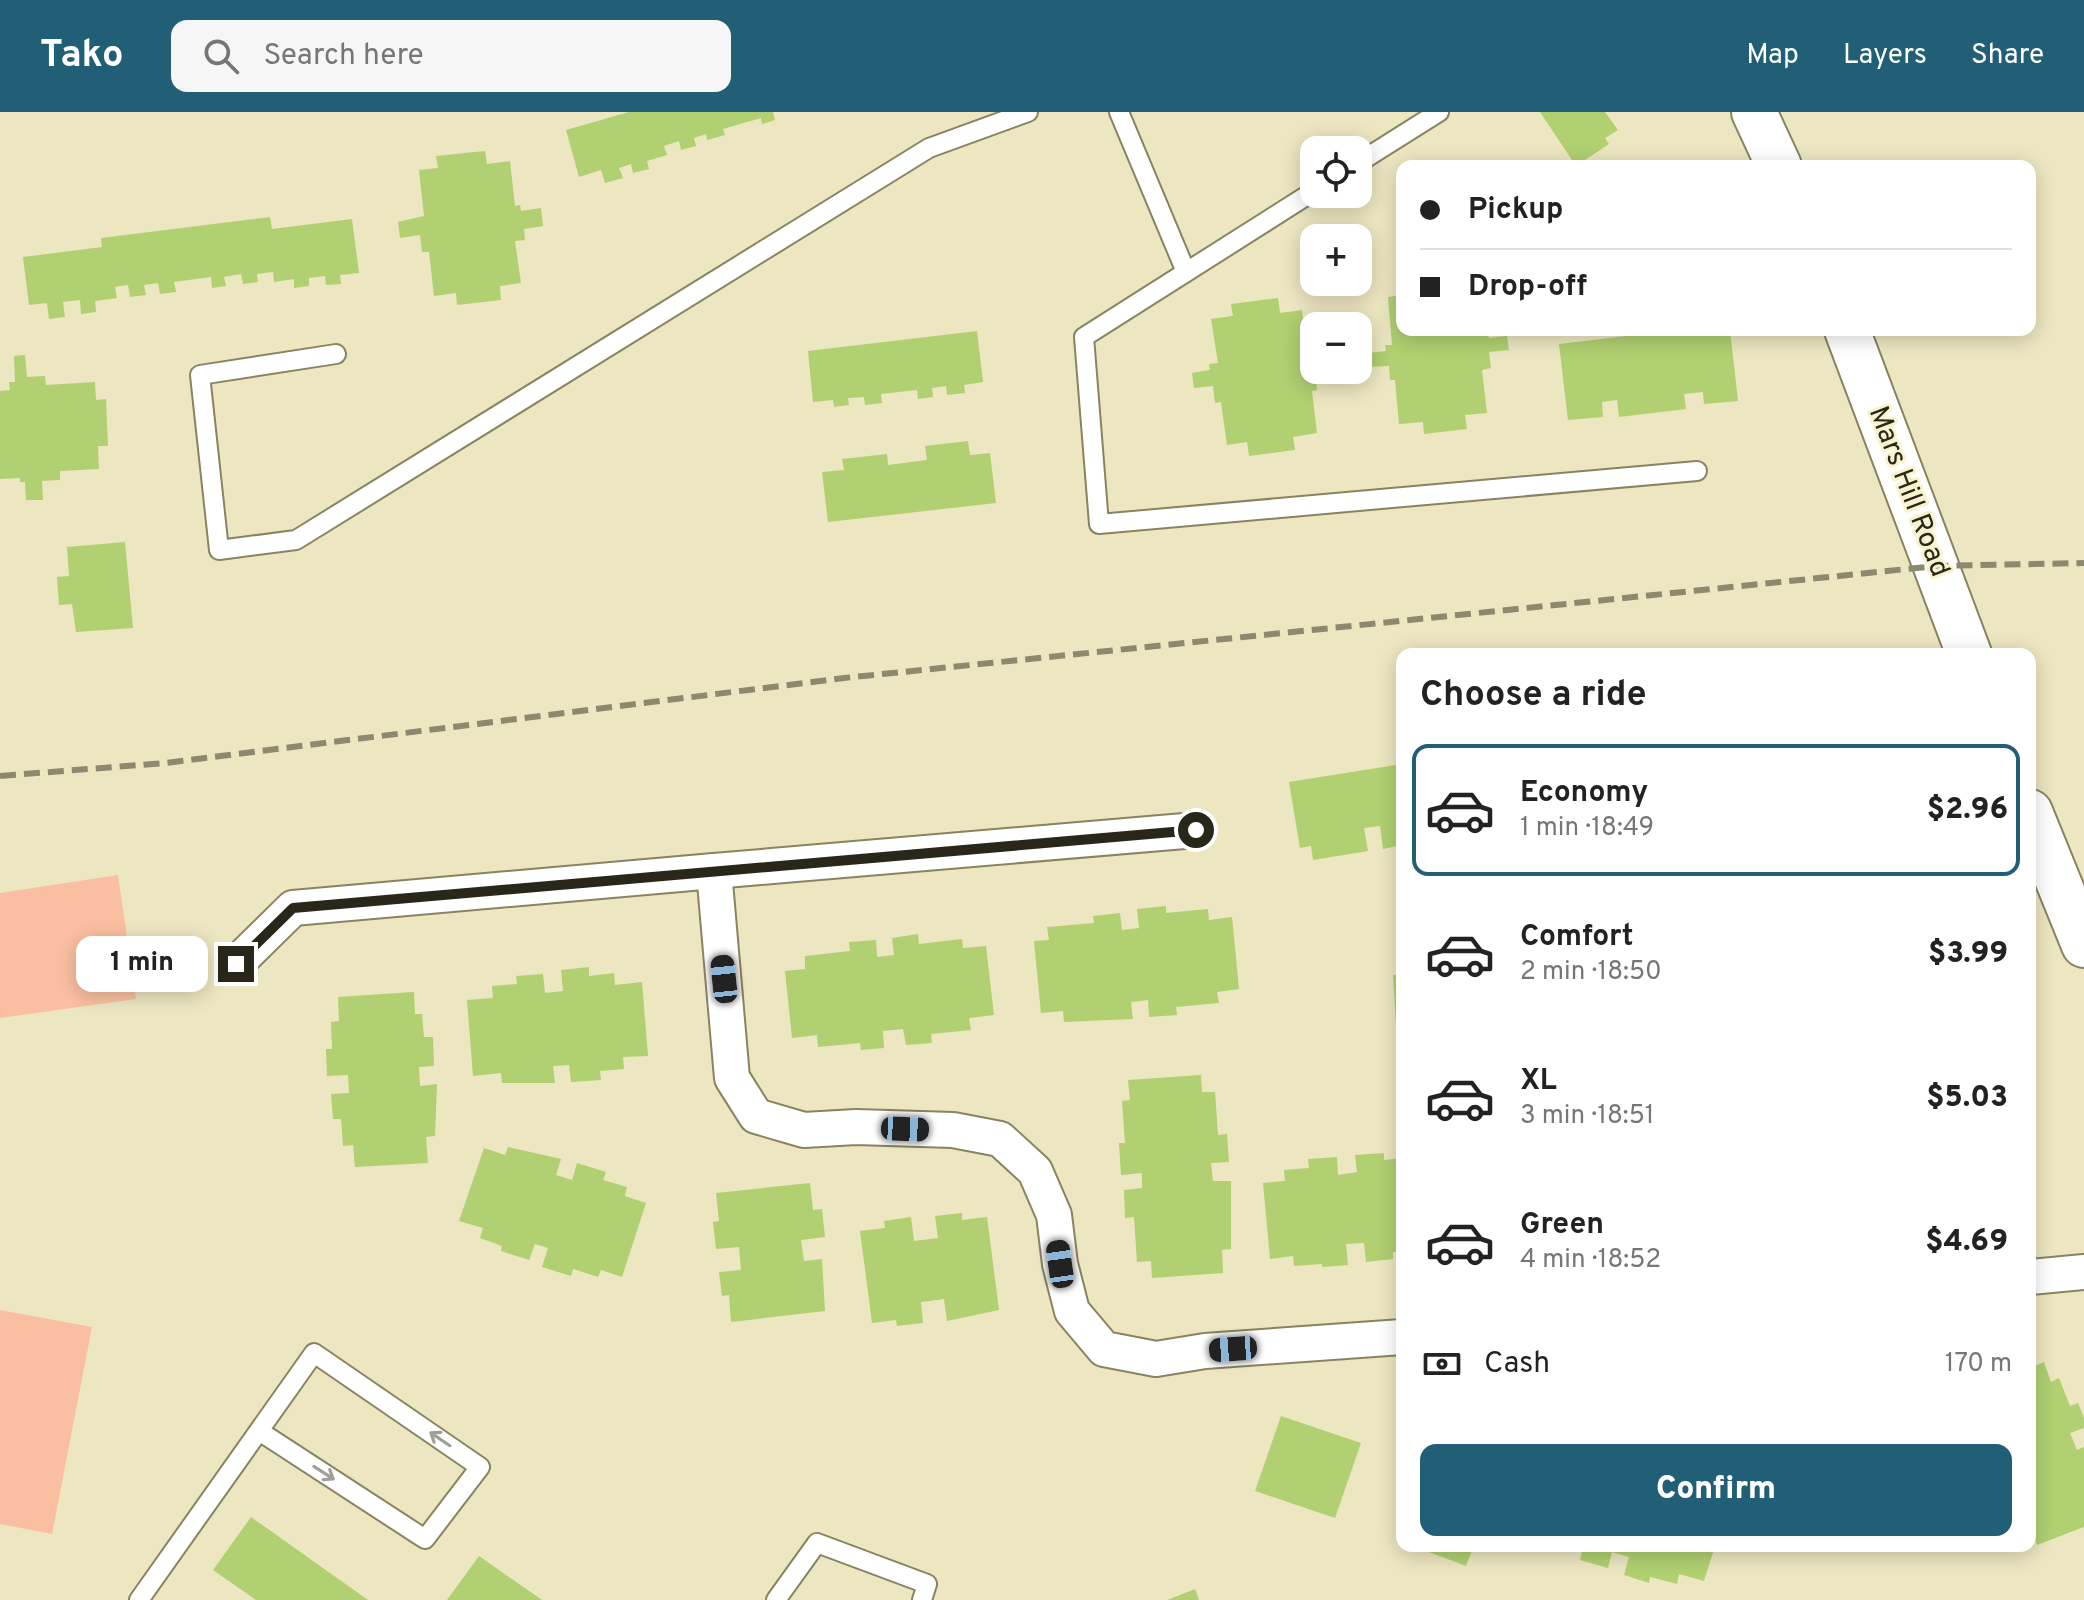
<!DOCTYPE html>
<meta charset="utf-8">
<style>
:root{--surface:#fff;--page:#f6f6f6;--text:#222;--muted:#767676;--line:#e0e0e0;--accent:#205f75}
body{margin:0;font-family:Overpass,sans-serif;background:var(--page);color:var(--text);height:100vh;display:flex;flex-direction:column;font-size:30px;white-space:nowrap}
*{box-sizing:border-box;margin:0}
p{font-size:26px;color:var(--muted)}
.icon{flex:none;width:44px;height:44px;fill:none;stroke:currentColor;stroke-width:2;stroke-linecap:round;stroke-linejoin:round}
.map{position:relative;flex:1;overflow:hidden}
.sheet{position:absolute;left:1396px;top:536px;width:640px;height:904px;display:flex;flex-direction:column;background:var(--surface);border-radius:16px;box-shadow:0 4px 20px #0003}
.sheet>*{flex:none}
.hud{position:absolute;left:1396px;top:48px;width:640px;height:176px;border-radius:16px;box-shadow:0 4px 20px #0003;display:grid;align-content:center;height:176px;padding:0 24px;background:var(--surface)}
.controls{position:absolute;left:1300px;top:24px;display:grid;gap:16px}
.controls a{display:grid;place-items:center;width:72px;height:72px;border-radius:16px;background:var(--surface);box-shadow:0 4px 20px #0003;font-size:40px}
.end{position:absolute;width:36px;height:36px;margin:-18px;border:10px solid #292719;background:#fff;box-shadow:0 0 0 4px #fff}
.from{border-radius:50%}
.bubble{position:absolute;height:56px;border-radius:16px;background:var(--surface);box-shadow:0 4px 20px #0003;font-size:26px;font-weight:800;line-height:56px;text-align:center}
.car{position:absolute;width:24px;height:48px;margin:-24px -12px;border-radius:10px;box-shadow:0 0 6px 2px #0007;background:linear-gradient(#222 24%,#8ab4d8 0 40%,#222 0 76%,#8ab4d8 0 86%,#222 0)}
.hud b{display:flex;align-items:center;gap:28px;height:76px;font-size:30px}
.hud b+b{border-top:2px solid var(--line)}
.hud i{width:20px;height:20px;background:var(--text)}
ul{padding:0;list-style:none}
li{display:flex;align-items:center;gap:24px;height:132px;margin:0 16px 12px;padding:0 8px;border:4px solid transparent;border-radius:16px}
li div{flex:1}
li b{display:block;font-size:30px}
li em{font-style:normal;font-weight:800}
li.selected{border-color:var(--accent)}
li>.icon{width:72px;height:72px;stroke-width:1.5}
h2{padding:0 24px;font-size:36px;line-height:96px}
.pay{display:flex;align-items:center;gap:20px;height:88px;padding:0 24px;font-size:30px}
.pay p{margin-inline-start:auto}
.button{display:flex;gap:16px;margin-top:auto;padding:16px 24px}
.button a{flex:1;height:92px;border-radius:16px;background:var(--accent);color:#fff;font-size:32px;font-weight:800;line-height:92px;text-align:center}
header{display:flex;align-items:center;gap:48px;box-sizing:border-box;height:112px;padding:0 40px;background:var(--accent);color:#fff}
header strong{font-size:38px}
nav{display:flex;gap:44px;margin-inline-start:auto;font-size:28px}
.search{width:560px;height:72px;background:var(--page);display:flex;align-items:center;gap:20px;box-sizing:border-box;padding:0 28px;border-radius:16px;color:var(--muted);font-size:30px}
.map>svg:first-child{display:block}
</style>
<header>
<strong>Tako</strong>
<div class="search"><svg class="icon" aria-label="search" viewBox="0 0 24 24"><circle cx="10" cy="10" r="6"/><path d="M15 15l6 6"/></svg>Search here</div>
<nav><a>Map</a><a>Layers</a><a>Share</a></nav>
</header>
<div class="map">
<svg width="2084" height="1488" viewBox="0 0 2084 1488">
<rect width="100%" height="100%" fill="#ece6c1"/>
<g fill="#fabfa0">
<polygon points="118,763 136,887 0,906 0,781"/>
<polygon points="0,1198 92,1215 52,1422 0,1412"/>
</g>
<g fill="#b0d071">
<polygon points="629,0 773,0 775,8 762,12 761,6 723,17 725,23 707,28 706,22 694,26 696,34 681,38 679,29 664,34 667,43 647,49 649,57 633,61 631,52 619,56 623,66 605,71 601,58 579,65 566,18"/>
<polygon points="1540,0 1605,0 1618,18 1605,26 1609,32 1576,54"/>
<polygon points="485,39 487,52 510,49 515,94 520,93 521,99 541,96 543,114 524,117 525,128 515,129 521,171 500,174 501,188 457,193 456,181 434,184 429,140 422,140 420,123 400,126 398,110 424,104 419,58 438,56 436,44"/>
<polygon points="270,105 272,117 352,107 359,161 340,163 341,172 326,173 325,164 309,166 309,174 294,176 294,167 274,170 273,160 257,162 258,170 243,172 241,162 224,165 226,174 212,176 211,165 174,170 176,180 160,182 158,171 144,173 146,183 130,185 128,173 115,175 117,186 95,189 96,200 81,202 80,188 63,190 65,205 49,207 47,191 29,193 23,145 102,135 101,126"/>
<polygon points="1402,183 1402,218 1481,218 1481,223 1488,222 1489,226 1507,224 1509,238 1489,240 1491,256 1482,258 1487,301 1465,303 1467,317 1424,322 1423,310 1399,312 1395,268 1390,268 1389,254 1368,255 1367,241 1386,239 1385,233 1392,233 1388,185"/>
<polygon points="1278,186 1280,201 1302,198 1307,242 1313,241 1314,247 1317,278 1312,279 1317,321 1293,325 1295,338 1249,344 1247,330 1227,333 1221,290 1215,291 1213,274 1194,276 1192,261 1210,258 1209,252 1218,251 1211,207 1233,204 1231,192"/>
<polygon points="1677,218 1730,218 1738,289 1704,292 1703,280 1684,282 1686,297 1619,305 1617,288 1602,290 1603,305 1568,308 1559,232"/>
<polygon points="977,219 983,270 964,273 965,281 947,283 946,274 932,276 933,285 918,287 917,278 881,282 882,291 865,293 864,285 848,286 849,293 834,295 833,288 813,290 808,239"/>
<polygon points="25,243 27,265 45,264 46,273 95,270 96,288 106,287 108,334 98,334 99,357 60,359 60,368 42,369 43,388 26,388 25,370 20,370 20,366 0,367 0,279 10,278 9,270 15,270 14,244"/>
<polygon points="968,329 970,343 990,341 996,391 828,410 822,360 844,358 842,347 887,342 888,353 927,348 925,334"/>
<polygon points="125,430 133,516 76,520 72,492 59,493 57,465 69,464 67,435"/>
<polygon points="1402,652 1402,733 1383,737 1380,714 1364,716 1368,739 1313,748 1311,734 1300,736 1289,670"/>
<polygon points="1166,794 1166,801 1208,797 1209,808 1232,805 1239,877 1217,880 1219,891 1176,895 1177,903 1149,905 1148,888 1131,890 1133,907 1064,910 1063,899 1041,901 1034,829 1049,828 1047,815 1094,811 1093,804 1120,801 1122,818 1139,816 1137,797"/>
<polygon points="918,822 919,832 962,827 963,836 986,834 994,903 969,906 971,918 931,922 932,931 906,933 903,917 883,919 884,936 861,938 860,931 818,935 817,923 792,926 785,859 805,857 805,844 850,839 849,830 876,828 877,845 894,843 892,826"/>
<polygon points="589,855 589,864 614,861 615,873 642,870 648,944 623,945 624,957 600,959 601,968 571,970 569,953 553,954 555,971 502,971 501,961 473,964 467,888 493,886 492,874 517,872 516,864 543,862 545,881 563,879 561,858"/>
<polygon points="1402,862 1402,929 1397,929 1393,863"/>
<polygon points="414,880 415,902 422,902 424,925 433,925 434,954 419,955 420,974 437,972 435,1024 426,1025 428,1051 355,1055 353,1033 343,1034 341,1007 333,1007 331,982 349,981 348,963 327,964 326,937 332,937 331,910 339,909 338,885"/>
<polygon points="1201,963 1202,980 1215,980 1218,1023 1227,1022 1229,1050 1211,1051 1213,1069 1231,1069 1231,1137 1222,1138 1223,1161 1152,1166 1151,1149 1137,1150 1134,1105 1125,1106 1124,1078 1142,1076 1142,1061 1121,1063 1119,1031 1125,1031 1122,989 1130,988 1128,968"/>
<polygon points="508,1035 561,1047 556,1063 572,1068 577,1051 606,1060 603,1068 627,1075 625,1084 646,1091 622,1165 601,1158 598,1165 573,1157 571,1164 542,1155 548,1136 535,1132 529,1148 501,1139 502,1134 480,1126 483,1116 459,1109 484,1036 505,1043"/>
<polygon points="1384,1041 1384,1048 1402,1046 1402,1139 1393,1140 1393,1147 1366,1150 1364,1131 1346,1132 1348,1153 1322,1155 1322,1152 1294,1154 1293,1144 1270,1147 1263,1071 1285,1069 1284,1058 1309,1056 1308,1047 1337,1045 1338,1063 1357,1060 1355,1043"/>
<polygon points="810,1071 813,1098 822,1097 825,1125 801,1128 804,1149 822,1147 825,1199 731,1210 729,1183 722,1184 719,1160 741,1158 739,1135 716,1137 713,1110 719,1109 716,1081"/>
<polygon points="962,1101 962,1108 987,1105 999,1198 947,1209 944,1187 921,1190 923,1211 897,1214 896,1208 872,1211 860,1119 885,1116 884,1109 911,1105 914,1129 938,1126 935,1104"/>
<polygon points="2044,1250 2051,1270 2059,1266 2070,1294 2078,1291 2084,1306 2084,1316 2070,1321 2077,1338 2084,1335 2084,1415 2037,1433 2030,1415 2030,1256"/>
<polygon points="1281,1304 1361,1331 1335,1406 1255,1379"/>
<polygon points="251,1405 330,1461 368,1488 256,1488 213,1458"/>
<polygon points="1413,1434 1474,1434 1466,1454"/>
<polygon points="1567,1434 1715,1434 1704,1469 1679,1462 1677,1472 1650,1465 1649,1471 1624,1463 1629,1445 1612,1440 1608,1456 1580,1448 1582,1439"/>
<polygon points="479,1444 542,1488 447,1488"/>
<polygon points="1195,1477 1199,1488 1167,1488"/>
</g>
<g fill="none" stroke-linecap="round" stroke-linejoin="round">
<defs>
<g id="lane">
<polyline points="1119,0 1186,160"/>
<polyline points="1358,51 1439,0"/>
<polyline points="1314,79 1084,225 1099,412 1697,359"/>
<polyline points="336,242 200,263 219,438 296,428 929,36 1028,0"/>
<polyline points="139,1488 314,1241 480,1355 425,1427 259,1319"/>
<polyline points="776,1488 817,1431 927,1472 922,1488"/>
</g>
<g id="street">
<polyline points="714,759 1196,718"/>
<polyline points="236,852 293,796 714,759 732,966 756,1004 804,1018 856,1015 953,1018 1000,1027 1035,1059 1054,1103 1060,1152 1072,1199 1104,1237 1156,1247 1205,1239 1402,1225"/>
<polyline points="2030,1165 2084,1160"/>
</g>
<g id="secondary">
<polyline points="1754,0 1779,54"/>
<polyline points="1847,218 1969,542"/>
<polyline points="2030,700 2084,833"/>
</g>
</defs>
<use href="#lane" stroke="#898361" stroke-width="22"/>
<use href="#street" stroke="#898361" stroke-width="38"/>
<use href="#secondary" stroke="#898361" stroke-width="48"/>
<use href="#lane" stroke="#fff" stroke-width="18"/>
<use href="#street" stroke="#fff" stroke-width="34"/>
<use href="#secondary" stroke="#fff" stroke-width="44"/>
<polyline stroke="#8d896f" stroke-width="6" stroke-dasharray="16 8" stroke-linecap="butt" points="0,664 165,651 844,566 1936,454 2084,451"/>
</g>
<defs><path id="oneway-shaft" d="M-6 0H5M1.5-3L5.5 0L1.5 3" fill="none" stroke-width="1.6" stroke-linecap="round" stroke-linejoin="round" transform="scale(2)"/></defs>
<g stroke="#9f9e98">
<use href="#oneway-shaft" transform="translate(440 1327) rotate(-146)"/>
<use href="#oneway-shaft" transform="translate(324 1361) rotate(33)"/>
</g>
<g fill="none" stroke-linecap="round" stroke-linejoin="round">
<polyline stroke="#292719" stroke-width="10" points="236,852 293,796 1196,718"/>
</g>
<g text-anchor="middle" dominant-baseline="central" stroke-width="6" stroke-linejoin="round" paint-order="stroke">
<g font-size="28" fill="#292719" stroke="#f9f3cd">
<text transform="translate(1908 380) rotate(69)">Mars Hill Road</text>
</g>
</g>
</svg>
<div class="controls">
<a><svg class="icon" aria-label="locate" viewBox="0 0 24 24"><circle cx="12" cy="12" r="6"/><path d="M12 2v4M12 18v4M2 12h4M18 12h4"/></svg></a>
<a>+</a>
<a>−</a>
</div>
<i class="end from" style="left:1196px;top:718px"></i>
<i class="end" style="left:236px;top:852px"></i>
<div class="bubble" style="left:76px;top:824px;width:132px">1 min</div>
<i class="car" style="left:724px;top:867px;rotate:354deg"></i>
<i class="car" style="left:905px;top:1017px;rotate:92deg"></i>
<i class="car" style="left:1060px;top:1152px;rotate:352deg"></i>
<i class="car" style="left:1233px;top:1237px;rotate:266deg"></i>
<div class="hud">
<b><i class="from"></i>Pickup</b>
<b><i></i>Drop-off</b>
</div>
<section class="sheet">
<h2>Choose a ride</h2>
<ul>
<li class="selected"><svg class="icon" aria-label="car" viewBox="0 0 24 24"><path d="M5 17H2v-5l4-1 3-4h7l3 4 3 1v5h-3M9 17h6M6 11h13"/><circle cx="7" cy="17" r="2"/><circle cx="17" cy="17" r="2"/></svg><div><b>Economy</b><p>1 min · 18:49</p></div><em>$2.96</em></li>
<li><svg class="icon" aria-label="car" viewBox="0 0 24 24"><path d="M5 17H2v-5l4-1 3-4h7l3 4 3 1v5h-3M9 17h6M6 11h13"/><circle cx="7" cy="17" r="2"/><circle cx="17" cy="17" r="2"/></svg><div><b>Comfort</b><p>2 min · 18:50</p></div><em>$3.99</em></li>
<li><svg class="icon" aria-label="car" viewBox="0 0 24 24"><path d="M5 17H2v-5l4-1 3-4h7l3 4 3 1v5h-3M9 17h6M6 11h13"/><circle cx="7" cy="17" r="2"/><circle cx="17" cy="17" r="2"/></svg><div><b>XL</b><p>3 min · 18:51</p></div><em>$5.03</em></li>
<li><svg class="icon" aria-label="car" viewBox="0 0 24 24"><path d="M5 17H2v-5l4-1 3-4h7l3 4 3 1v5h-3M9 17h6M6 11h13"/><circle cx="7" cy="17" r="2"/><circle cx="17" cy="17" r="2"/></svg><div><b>Green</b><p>4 min · 18:52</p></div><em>$4.69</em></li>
</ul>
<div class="pay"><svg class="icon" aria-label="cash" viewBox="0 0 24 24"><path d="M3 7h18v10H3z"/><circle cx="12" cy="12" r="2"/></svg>Cash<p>170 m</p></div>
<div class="button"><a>Confirm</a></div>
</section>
</div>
